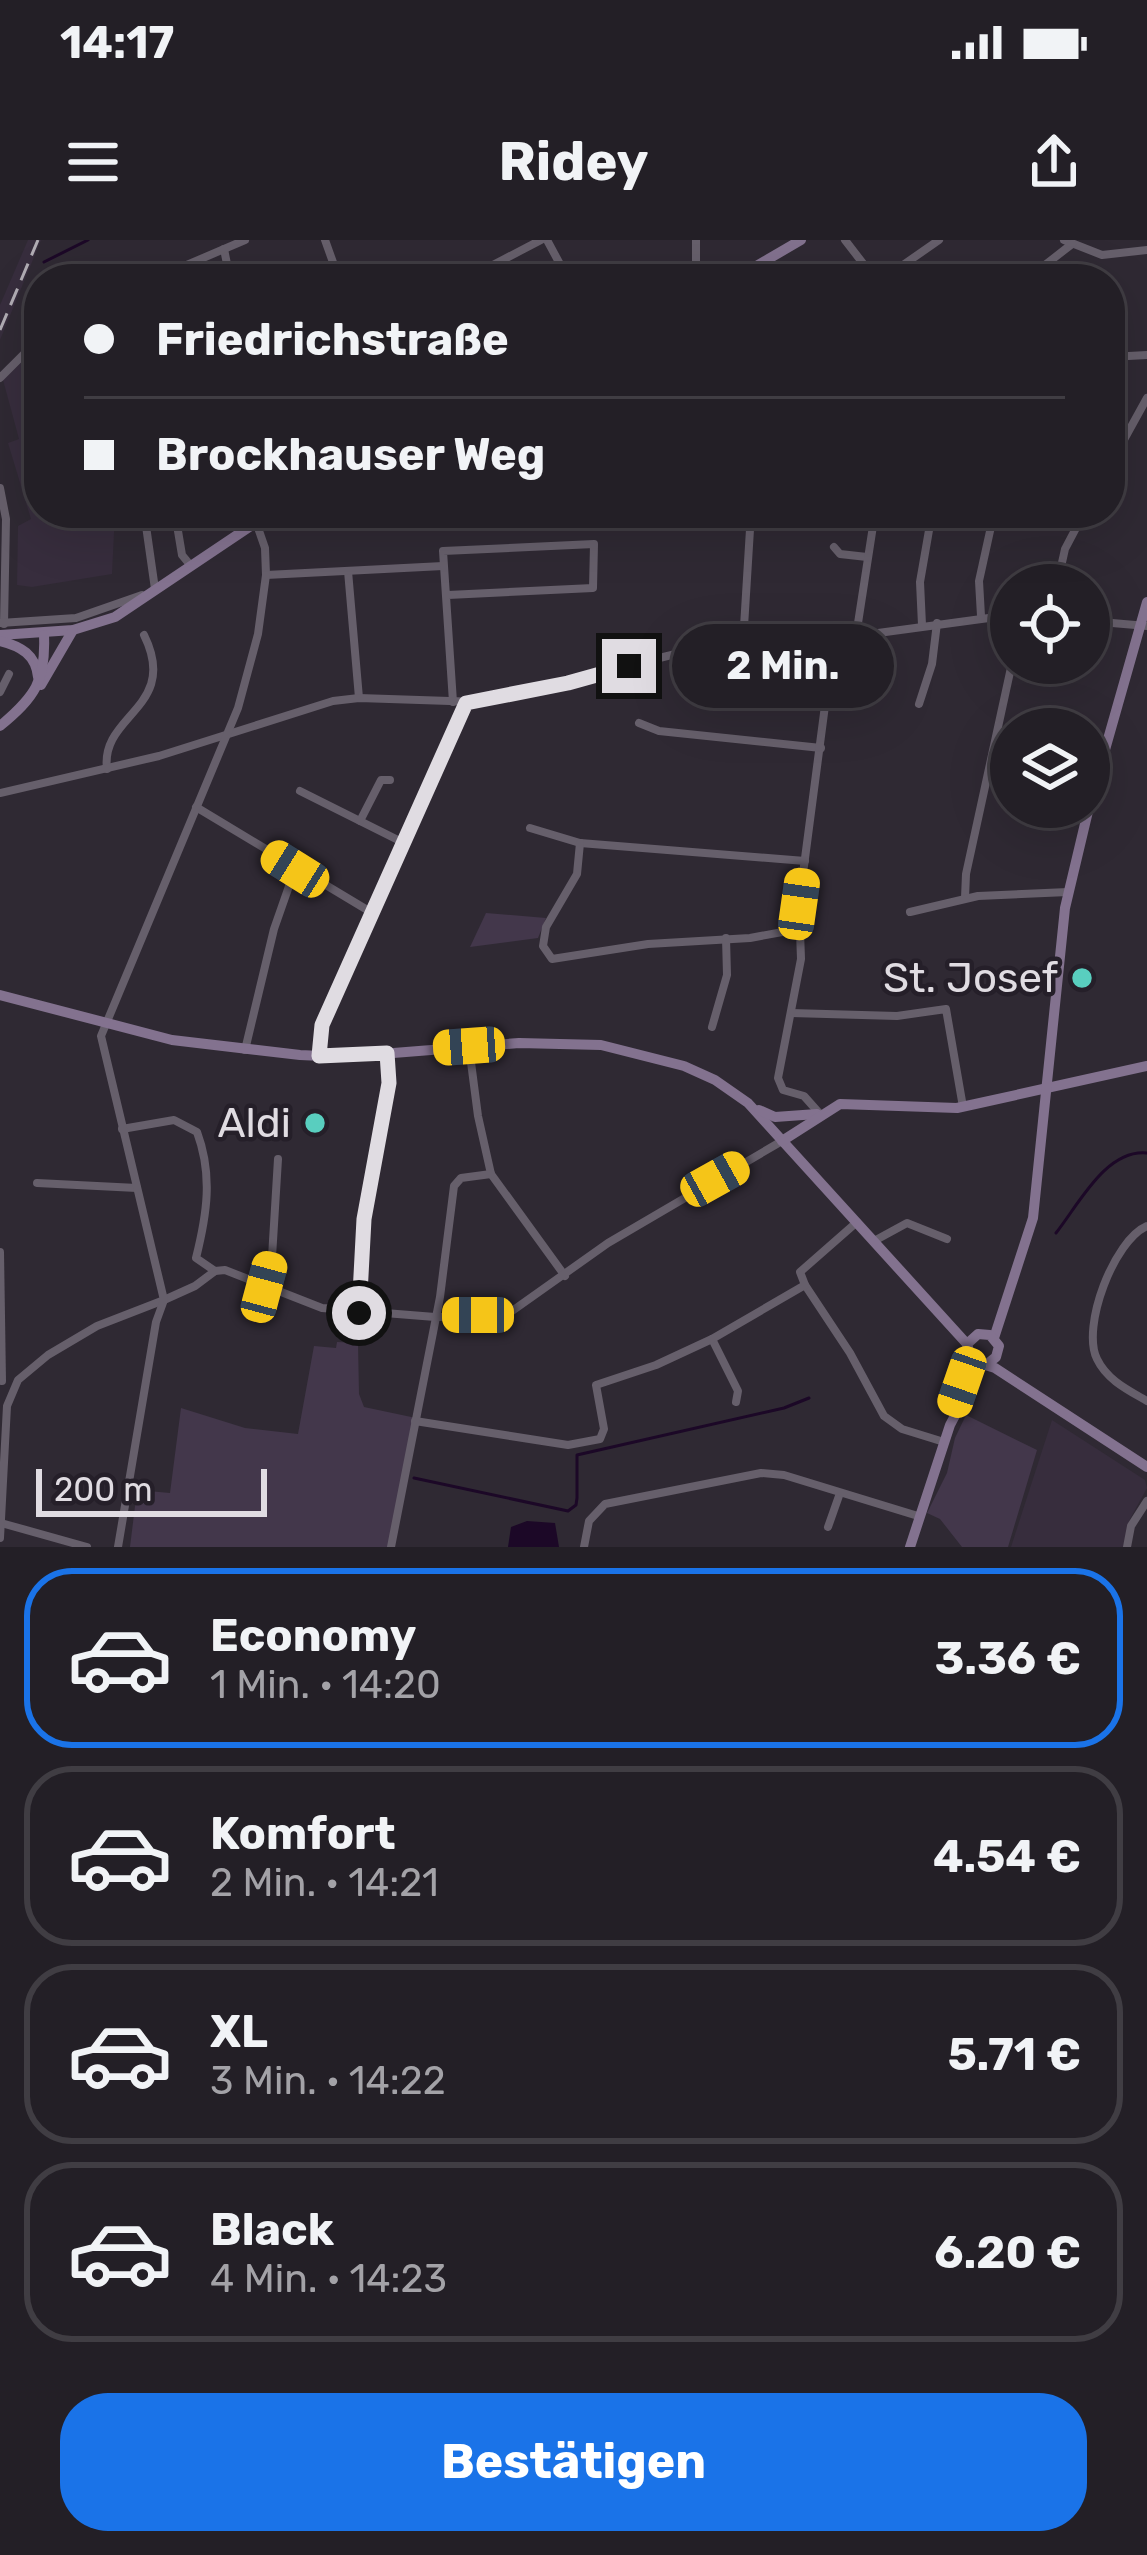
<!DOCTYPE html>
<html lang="de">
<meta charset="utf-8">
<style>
:root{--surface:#231f26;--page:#2b272e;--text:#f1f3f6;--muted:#a3a2a7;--line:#403d43;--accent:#1a73e8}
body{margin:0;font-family:Rubik,sans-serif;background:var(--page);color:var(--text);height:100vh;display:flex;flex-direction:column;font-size:45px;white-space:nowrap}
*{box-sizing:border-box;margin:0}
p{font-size:39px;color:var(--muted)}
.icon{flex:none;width:66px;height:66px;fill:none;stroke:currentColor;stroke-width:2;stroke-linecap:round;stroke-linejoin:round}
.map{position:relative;height:1307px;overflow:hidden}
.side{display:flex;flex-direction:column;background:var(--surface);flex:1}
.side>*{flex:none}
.top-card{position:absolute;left:24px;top:24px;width:1101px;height:264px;border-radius:48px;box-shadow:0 12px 48px #0002,0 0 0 3px var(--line);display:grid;align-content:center;height:264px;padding:0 60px;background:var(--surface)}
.fabs{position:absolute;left:990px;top:324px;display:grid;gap:24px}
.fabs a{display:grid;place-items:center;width:120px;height:120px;border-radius:50%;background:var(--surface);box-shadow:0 12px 48px #0002,0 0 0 3px var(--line);font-size:60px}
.scale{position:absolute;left:36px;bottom:30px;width:231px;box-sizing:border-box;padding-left:12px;border:6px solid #e0dce2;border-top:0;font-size:33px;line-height:42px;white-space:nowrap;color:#e0dce2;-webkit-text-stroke:9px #251f29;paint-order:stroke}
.end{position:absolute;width:54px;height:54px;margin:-27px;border:15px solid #e0dce2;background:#111;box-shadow:0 0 0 6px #111}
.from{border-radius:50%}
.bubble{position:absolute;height:84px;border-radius:42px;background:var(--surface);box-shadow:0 12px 48px #0002,0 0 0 3px var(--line);font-size:39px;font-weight:700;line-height:84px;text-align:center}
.car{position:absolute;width:36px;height:72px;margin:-36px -18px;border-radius:15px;box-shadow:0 0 9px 3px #0007;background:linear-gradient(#f5c518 24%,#345 0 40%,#f5c518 0 76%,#345 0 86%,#f5c518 0)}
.top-card b{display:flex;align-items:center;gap:42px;height:114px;font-size:45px}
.top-card b+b{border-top:3px solid var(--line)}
.top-card i{width:30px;height:30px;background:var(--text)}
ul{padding:21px 0 0;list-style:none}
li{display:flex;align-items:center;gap:36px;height:180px;margin:0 24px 18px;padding:0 36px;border:6px solid var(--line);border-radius:48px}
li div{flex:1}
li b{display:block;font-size:45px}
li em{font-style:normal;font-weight:700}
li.selected{border-color:var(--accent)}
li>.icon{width:108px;height:108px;stroke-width:1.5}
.action{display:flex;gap:24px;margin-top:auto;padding:24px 60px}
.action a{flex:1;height:138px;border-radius:48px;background:var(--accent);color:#fff;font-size:48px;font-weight:700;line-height:138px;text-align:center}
.status{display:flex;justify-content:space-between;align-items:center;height:84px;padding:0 60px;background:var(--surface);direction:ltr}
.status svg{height:33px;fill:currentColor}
header{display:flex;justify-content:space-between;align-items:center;height:156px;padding:0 60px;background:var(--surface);font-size:54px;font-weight:700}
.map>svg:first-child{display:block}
</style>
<div class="status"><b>14:17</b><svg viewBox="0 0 49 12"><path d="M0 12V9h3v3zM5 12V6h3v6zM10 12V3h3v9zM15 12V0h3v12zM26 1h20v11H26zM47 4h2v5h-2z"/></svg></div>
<header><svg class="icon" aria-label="menu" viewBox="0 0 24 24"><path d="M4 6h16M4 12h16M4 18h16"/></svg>Ridey<svg class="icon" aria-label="share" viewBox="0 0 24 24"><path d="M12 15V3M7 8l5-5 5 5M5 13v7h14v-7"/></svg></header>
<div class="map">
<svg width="1147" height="1307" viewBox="0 0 1147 1307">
<rect width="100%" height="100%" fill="#2f2933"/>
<g fill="#372d3d">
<polygon points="28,0 41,0 0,100 0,65"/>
<polygon points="39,106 39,273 115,273 112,334 32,347 17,345 18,286 31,279 8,203 19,199 3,140"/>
<polygon points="1052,1180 1145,1240 1147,1248 1130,1279 1123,1307 1011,1307"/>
</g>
<g fill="#43374b">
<polygon points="486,673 546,678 538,698 470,707"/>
<polygon points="337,1102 358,1103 359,1154 364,1167 416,1178 390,1307 130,1307 137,1250 170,1253 181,1168 245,1188 298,1194 314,1106 336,1108"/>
<polygon points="966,1175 1037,1210 1008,1307 962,1307 940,1279 927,1273 947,1233 955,1198"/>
</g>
<polygon fill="#1c0827" points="527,1281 555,1283 559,1307 508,1307 511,1287"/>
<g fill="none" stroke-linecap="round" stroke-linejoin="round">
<g stroke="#1c0827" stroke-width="3">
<polyline points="44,22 88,0"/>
<path d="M1056 993C1079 964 1106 909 1147 913"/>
<polyline points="414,1238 568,1271 576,1265 577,1258 577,1215 784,1168 809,1158"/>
</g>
<g stroke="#665f6b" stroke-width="8">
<polyline points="325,0 339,39"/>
<polyline points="547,0 568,39"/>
<polyline points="845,0 875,39"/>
<polyline points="1064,0 1102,15 1147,10"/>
<polyline points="224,9 230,39"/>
<polyline points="782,25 785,39"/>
<polyline points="154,39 245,0"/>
<polyline points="466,39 541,0"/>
<polyline points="696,39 696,0"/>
<polyline points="883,39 939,0"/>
<polyline points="1027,39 1072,4"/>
<polyline points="1110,117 1147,115"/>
<polyline points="0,138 39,99"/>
<polyline points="1110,225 1147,158"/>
<polyline points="0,248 6,279 4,384"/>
<polyline points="175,273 182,315 191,326"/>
<polyline points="145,279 155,349"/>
<polyline points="834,307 840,314 867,317"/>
<polyline points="348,331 359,458"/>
<polyline points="266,335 443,326"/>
<polyline points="1057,345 1065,309 1084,273"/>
<polyline points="448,355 593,348 594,304 443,311 453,462"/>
<polyline points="981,376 979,341 994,273"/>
<polyline points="1089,381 1147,386"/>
<polyline points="0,383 76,378 142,355"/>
<polyline points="922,385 920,342 932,273"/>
<polyline points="856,396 875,273"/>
<polyline points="743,403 751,273"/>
<polyline points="0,452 9,434"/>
<polyline points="919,464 932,424 937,383"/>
<polyline points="639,483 659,491 821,508"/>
<path d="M107 529C100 474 180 468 144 395"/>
<polyline points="300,551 404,603"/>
<polyline points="0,553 159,516 333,461 359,458 480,462 696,409 793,397 856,396 1011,375"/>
<polyline points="196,567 374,674"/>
<polyline points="360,581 381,540 390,540"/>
<polyline points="530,588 580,603 805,621"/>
<polyline points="580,603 577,634 546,687 543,706 552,719 648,704 750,698 799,689"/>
<polyline points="965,658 966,634 1012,423"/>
<polyline points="910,672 978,656 1068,652"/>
<polyline points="791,773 897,776 946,769 963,867"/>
<polyline points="712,787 727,735 726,698"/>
<polyline points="469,807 478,876 491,934 565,1036"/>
<polyline points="245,810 274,689 295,629"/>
<polyline points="319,816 322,785 466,463"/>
<polyline points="820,874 804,856 783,850 778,838 801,719 799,664 834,397"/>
<path d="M122 889 174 880 197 892C213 935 207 974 196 1018L215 1031"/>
<polyline points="37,943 137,948"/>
<path d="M1147 986C1114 1000 1081 1087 1097 1119 1107 1140 1128 1150 1147 1161"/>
<polyline points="874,1001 907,983 947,999"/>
<polyline points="0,1012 2,1141"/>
<polyline points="805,1045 850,1113 884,1176 902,1189 944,1202"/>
<polyline points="264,1047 272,1017 278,919"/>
<polyline points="359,1073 364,979 390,843 387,813"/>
<polyline points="712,1099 738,1151 736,1162"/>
<polyline points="415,1181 568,1205 600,1199 604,1189 596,1145 656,1125 712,1099 805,1045 800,1032 857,982"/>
<polyline points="1,1283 87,1307"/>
<polyline points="828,1287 840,1253"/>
<polyline points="0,1298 7,1166 18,1140 48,1115 97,1086 164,1060 195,1046 215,1031 225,1030 322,1068 435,1077 505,1076 608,1003 782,901"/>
<polyline points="118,1307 156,1082 164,1060 101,796 238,468 258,394 266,335 265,308 256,282"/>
<polyline points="391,1307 440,1057 454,946 461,938 491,934"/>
<polyline points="584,1307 589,1281 605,1264 761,1233 784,1235 918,1276"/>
<polyline points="1127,1307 1131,1286 1147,1261"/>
</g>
<g stroke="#83728f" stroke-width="10">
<polyline points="734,39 801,0"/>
<polyline points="0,395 73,390 115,377 270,273"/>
<path d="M0 401C21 406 36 415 38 437"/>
<polyline points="41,445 73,390"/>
<path d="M0 486C35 457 46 441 44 395"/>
<polyline points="1089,566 1147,362"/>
<polyline points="0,755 172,800 300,815 343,817 519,803 601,805 684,826 715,840 748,863 967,1104"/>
<polyline points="759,870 775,877 817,874"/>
<polyline points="782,901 840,864 957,868 1147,826"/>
<polyline points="994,1098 1033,978 1065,668 1089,567"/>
<polyline points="986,1125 996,1117 999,1106 990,1095 978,1094 967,1104 972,1121 995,1128 1147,1227"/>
<polyline points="959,1153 969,1118"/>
<polyline points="910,1307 950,1185 982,1125"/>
</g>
<polyline stroke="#b1adb4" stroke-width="3" stroke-dasharray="18 9" stroke-linecap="butt" points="0,90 38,0"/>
</g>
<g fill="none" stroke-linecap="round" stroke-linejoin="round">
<polyline stroke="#e0dce2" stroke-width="15" points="359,1073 364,979 389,843 387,813 319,816 322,785 466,463 568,443 629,426"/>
</g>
<g fill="#59cebf" stroke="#251f29" stroke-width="4.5">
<circle cx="1082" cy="738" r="12"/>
<circle cx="315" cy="883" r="12"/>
</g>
<g text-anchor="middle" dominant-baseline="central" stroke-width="9" stroke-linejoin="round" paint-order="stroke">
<g font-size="42" fill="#e0dce2" stroke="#251f29" text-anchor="end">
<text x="1058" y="738">St. Josef</text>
<text x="291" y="883">Aldi</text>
</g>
</g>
</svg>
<div class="fabs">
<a><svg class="icon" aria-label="locate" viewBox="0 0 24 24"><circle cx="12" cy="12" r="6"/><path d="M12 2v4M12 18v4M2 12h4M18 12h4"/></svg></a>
<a><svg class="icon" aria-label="layers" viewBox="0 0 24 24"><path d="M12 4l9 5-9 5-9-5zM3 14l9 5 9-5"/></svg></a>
</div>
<div class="scale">200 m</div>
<i class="end from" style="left:359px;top:1073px"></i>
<i class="end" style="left:629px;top:426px"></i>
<div class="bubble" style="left:672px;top:384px;width:222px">2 Min.</div>
<i class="car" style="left:295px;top:629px;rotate:302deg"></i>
<i class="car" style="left:799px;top:664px;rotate:8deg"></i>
<i class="car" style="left:469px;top:806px;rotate:266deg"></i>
<i class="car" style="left:715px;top:939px;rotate:61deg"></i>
<i class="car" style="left:264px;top:1047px;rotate:15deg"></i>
<i class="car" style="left:478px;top:1075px;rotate:270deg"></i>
<i class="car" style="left:962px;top:1142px;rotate:199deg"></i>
<div class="top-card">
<b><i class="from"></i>Friedrichstraße</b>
<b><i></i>Brockhauser Weg</b>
</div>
</div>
<section class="side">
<ul>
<li class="selected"><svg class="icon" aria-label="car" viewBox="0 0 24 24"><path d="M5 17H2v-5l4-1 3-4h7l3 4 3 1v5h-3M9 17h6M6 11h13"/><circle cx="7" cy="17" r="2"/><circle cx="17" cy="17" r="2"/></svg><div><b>Economy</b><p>1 Min. · 14:20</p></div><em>3.36 €</em></li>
<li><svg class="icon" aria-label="car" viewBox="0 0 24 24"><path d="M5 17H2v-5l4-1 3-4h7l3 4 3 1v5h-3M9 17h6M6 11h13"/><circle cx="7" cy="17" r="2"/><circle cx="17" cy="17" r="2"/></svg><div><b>Komfort</b><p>2 Min. · 14:21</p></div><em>4.54 €</em></li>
<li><svg class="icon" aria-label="car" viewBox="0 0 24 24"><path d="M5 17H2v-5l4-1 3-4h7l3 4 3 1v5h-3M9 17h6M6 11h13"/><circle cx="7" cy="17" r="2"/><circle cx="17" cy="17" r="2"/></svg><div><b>XL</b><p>3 Min. · 14:22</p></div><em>5.71 €</em></li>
<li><svg class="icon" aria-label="car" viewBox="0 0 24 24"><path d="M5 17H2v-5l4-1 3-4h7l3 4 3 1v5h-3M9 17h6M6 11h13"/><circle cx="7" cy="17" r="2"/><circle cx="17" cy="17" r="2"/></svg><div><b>Black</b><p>4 Min. · 14:23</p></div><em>6.20 €</em></li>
</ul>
<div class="action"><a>Bestätigen</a></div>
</section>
